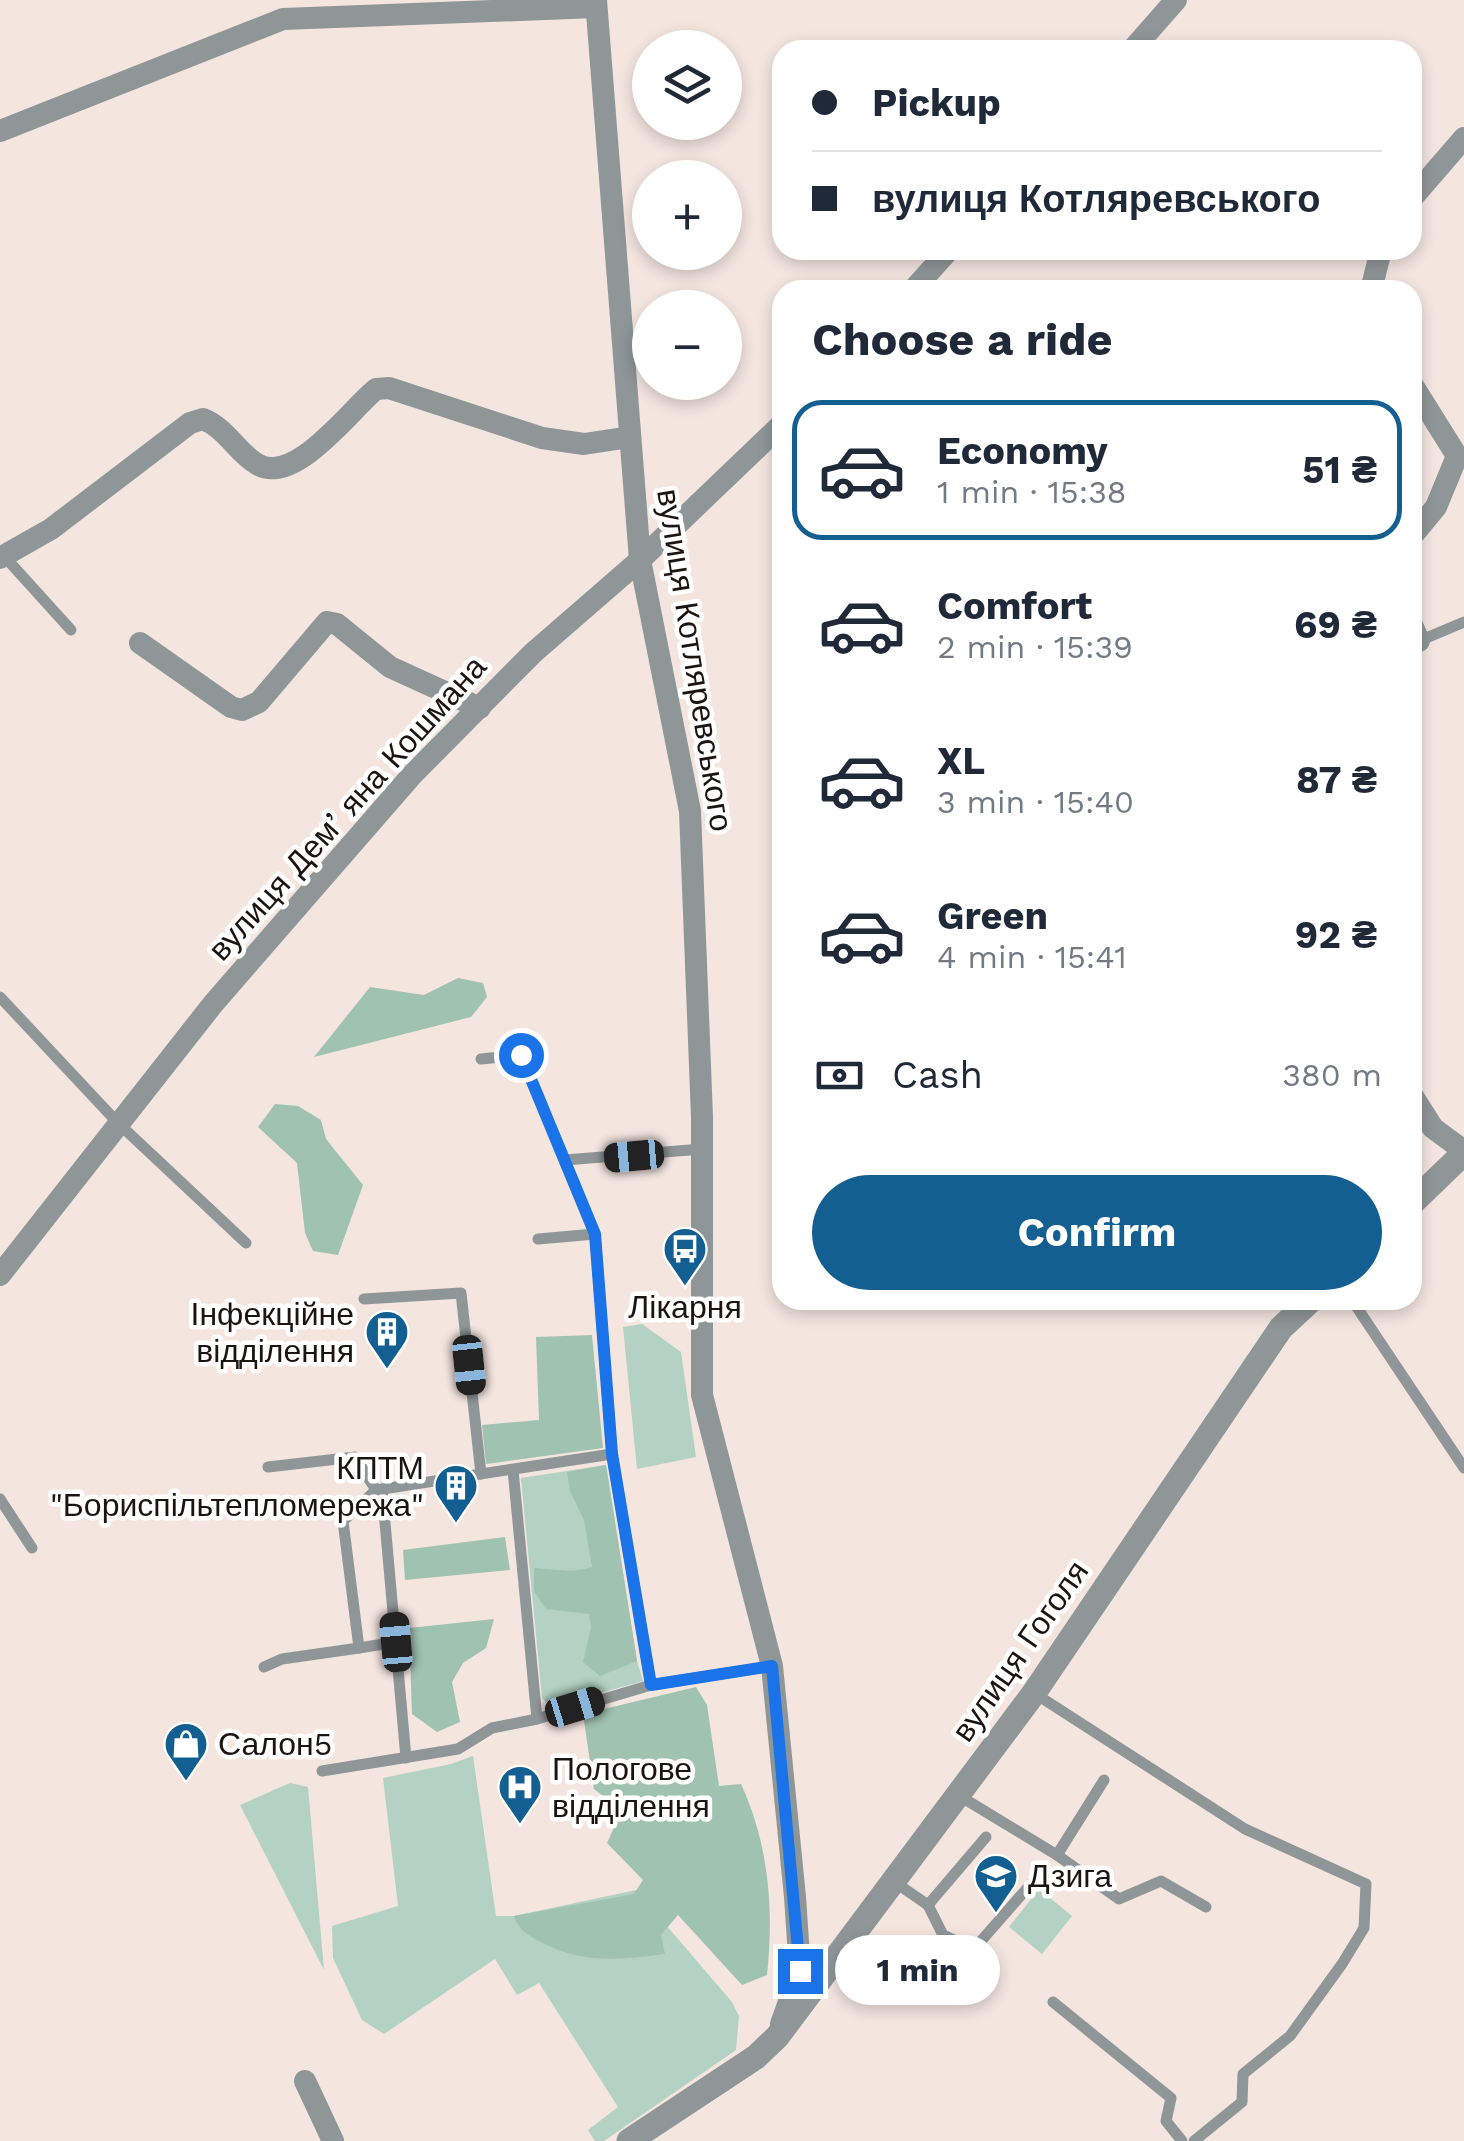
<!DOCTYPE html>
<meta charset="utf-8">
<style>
:root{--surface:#fff;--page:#f2f2f3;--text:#1f2937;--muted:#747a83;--line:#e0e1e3;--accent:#135f92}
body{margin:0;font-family:"Work Sans",sans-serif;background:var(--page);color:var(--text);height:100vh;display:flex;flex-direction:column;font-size:38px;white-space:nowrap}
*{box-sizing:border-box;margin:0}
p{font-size:32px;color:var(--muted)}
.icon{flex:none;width:55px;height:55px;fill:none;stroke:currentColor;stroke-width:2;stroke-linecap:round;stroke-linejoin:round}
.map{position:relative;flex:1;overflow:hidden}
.drawer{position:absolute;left:772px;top:280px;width:650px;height:1030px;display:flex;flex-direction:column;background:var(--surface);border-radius:30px;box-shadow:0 5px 15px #0003}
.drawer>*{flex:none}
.hud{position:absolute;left:772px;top:40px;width:650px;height:220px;border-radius:30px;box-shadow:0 5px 15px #0003;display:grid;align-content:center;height:220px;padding:0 40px;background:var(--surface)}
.controls{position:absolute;left:632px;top:30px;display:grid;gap:20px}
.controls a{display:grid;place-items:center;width:110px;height:110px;border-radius:50%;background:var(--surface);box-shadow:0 5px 15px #0003;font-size:50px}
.end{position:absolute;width:45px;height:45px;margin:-22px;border:12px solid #1a73e8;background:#fff;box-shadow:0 0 0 5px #fff}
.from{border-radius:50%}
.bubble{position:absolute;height:70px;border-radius:35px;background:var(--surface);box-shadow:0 5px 15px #0003;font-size:32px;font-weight:700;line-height:70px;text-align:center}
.car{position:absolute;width:30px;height:60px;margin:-30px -15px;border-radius:12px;box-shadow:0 0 8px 2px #0007;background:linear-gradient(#222 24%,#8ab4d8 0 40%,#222 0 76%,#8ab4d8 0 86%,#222 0)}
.hud b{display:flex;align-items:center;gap:35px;height:95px;font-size:38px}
.hud b+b{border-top:2px solid var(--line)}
.hud i{width:25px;height:25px;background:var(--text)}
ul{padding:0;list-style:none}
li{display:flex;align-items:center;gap:30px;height:140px;margin:0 20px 15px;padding:0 20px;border:5px solid transparent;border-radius:30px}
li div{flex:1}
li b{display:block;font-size:38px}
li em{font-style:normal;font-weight:700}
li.selected{border-color:var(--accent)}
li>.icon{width:90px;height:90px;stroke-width:1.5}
h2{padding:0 40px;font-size:45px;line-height:120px}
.pay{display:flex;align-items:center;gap:25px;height:110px;padding:0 40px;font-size:38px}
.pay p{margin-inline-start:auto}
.primary-button{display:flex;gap:20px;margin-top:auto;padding:20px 40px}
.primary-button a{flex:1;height:115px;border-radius:60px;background:var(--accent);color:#fff;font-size:40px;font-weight:700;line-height:115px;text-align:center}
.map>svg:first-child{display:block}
</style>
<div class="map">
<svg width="1464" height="2141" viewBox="0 0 1464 2141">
<rect width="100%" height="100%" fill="#f4e5df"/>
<g fill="#b3d2c3">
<polygon points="642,1324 681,1352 696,1457 637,1469 623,1327"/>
<polygon points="606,1465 637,1661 643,1681 551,1707 542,1698 521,1478"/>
<polygon points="473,1756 496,1916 514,1916 636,1890 732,2002 739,2016 736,2050 604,2141 595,2141 588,2130 618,2107 539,1983 517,1995 495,1959 384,2034 362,2020 333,1958 332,1926 398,1906 383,1778 451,1764"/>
<polygon points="290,1783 308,1787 324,1970 240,1805"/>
<polygon points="1039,1889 1072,1916 1042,1954 1009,1927"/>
</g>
<g fill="#a0c2b1">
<polygon points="458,978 483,983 487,997 471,1017 314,1057 370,987 424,995"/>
<polygon points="275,1104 298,1106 321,1120 326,1139 363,1185 338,1255 313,1251 305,1233 297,1163 258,1127"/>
<polygon points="592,1335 603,1448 486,1464 482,1425 539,1420 536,1337"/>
<path d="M606 1465 637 1661 600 1676 583 1662 591 1627 589 1614 546 1609 534 1591V1568C555 1569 571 1574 592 1567L584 1520 570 1491 567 1472Z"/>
<polygon points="505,1537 510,1570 405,1580 403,1550"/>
<polygon points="494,1619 486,1648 463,1663 452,1682 460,1722 437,1732 412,1714 409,1628"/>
<path d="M696 1687 707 1705 719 1786 741 1784C769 1845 774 1909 767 1975L742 1985 678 1915 661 1935 665 1954C621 1960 581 1964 541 1942 527 1934 520 1932 514 1916L634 1894 643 1880 607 1843 615 1825 612 1803 594 1789 583 1714Z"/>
</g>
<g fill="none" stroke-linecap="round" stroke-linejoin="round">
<g stroke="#8f9698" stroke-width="11">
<polyline points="4,556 71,630"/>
<polyline points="1419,641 1464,622"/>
<polyline points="0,997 117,1122 246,1243"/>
<polyline points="481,1059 521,1055 595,1234"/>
<polyline points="565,1160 702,1149"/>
<polyline points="538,1239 595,1234 612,1454 651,1685"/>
<polyline points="364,1299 461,1293 481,1474"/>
<polyline points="1352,1300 1464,1468"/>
<polyline points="268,1467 355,1457 376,1490 612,1454"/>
<polyline points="513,1470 537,1719"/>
<polyline points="382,1489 406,1758"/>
<polyline points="0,1499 32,1548"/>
<polyline points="359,1648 396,1642"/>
<polyline points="264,1667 282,1659 359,1648 343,1521 376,1490"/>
<polyline points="1034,1693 1245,1829 1366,1884 1364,1928 1342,1964 1290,2036 1243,2074 1242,2102 1194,2141"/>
<polyline points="322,1771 458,1749 492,1728 537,1719 651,1685 772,1666"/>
<polyline points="958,1795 1057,1855 1119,1899 1161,1881 1206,1907"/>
<polyline points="1057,1855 1104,1780"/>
<polyline points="893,1881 928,1905 943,1935 974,1949 1037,1877"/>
<polyline points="928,1905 986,1837"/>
<polyline points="1053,2002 1171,2098 1166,2121 1182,2141"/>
</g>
<g stroke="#8f9698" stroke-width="22">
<polyline points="596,0 640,560 690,811 702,1117 702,1395 772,1666 795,1897 800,1971 781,2024"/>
<polyline points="1132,50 1176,0"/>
<polyline points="0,131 283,19 596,7"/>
<polyline points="1412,198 1464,138"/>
<polyline points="913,290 949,250"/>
<polyline points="1371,290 1381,250"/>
<polyline points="1412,384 1457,456 1436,507 1412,536"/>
<path d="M0 558 51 529 190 423 203 419C226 428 237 452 257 464 294 487 350 410 376 389L389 388 542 438 584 444 630 437"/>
<polyline points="1412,625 1419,641 1412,644"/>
<polyline points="140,643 231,707 242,710 259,702 327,622 337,624 390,667 480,708"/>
<polyline points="1412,1095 1433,1128 1464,1151"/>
<polyline points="0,1275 213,1004 412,775 533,653 640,560 782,424"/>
<polyline points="305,2081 333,2141"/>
</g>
<g stroke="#8f9698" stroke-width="25">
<polyline points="1412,1203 1464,1153"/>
<polyline points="629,2141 756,2057 777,2037 1034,1693 1281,1328 1311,1300"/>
</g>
</g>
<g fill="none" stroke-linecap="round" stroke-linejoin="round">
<polyline stroke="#1a73e8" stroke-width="12" points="521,1055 595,1234 612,1454 651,1685 772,1666 800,1971"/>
</g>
<defs>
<symbol id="bus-pin" viewBox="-11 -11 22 30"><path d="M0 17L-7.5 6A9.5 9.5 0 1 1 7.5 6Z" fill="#135f92" stroke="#fff"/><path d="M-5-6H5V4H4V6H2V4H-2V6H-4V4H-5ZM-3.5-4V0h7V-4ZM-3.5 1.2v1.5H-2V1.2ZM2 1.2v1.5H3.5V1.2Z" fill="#fff"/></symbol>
<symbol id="building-pin" viewBox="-11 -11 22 30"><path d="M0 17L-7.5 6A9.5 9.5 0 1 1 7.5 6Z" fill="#135f92" stroke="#fff"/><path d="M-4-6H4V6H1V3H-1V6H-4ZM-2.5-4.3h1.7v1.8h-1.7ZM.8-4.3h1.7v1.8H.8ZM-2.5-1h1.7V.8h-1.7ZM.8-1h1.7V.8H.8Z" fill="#fff"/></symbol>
<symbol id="shop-pin" viewBox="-11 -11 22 30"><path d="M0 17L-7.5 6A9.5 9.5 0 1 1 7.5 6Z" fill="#135f92" stroke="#fff"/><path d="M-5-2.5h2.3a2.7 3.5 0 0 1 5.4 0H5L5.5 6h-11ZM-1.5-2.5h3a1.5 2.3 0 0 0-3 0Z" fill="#fff"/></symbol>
<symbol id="hospital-pin" viewBox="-11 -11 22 30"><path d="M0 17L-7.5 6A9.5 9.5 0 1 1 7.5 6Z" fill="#135f92" stroke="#fff"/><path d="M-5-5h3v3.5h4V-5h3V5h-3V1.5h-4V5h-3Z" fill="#fff"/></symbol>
<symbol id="school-pin" viewBox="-11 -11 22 30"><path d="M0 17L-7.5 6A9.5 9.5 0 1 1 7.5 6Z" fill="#135f92" stroke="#fff"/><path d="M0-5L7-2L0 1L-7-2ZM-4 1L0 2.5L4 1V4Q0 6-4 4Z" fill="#fff"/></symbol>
</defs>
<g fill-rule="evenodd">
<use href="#bus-pin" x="660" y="1224" width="50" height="68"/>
<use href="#building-pin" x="362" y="1307" width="50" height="68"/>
<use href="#building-pin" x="431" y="1461" width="50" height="68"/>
<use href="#shop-pin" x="161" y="1719" width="50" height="68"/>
<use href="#hospital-pin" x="495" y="1762" width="50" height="68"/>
<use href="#school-pin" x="971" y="1851" width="50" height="68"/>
</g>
<g text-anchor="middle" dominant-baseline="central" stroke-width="9" stroke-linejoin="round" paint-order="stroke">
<g font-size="32" fill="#1a1513" stroke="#fff">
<text transform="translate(695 660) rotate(81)">вулиця Котляревського</text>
<text transform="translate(347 808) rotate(-48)">вулиця Демʼяна Кошмана</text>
<text transform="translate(1020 1651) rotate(-55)">вулиця Гоголя</text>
</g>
<g font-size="32" fill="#1a1513" stroke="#fff" text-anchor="start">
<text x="685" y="1307" text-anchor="middle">Лікарня</text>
<text x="354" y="1314" text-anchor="end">Інфекційне<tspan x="354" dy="37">відділення</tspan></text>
<text x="424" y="1468" text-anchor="end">КПТМ<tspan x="424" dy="37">"Бориспільтепломережа"</tspan></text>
<text x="218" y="1744">Салон5</text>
<text x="552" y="1769">Пологове<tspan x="552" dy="37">відділення</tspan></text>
<text x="1028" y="1876">Дзига</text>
</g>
</g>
</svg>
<div class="controls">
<a><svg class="icon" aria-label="layers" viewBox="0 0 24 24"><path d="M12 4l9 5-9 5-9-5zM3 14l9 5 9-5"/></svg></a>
<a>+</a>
<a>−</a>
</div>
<i class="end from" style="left:521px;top:1055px"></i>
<i class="end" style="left:800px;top:1971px"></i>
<div class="bubble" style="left:835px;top:1935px;width:165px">1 min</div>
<i class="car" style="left:634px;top:1156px;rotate:265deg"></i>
<i class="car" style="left:469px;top:1365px;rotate:174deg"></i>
<i class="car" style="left:396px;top:1642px;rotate:355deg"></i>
<i class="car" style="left:575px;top:1707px;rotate:73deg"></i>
<div class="hud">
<b><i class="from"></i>Pickup</b>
<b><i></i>вулиця Котляревського</b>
</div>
<section class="drawer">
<h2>Choose a ride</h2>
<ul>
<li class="selected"><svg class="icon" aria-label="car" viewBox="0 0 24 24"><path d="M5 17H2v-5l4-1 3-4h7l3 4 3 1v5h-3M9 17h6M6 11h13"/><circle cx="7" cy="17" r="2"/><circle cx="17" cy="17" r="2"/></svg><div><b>Economy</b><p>1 min · 15:38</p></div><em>51 ₴</em></li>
<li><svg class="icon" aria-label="car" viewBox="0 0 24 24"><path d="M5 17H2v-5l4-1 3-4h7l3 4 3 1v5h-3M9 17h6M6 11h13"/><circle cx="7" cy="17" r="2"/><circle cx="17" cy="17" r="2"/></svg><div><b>Comfort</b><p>2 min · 15:39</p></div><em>69 ₴</em></li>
<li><svg class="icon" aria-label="car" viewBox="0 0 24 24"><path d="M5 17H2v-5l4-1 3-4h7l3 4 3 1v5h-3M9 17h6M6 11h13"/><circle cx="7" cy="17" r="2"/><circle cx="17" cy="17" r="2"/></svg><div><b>XL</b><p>3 min · 15:40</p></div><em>87 ₴</em></li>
<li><svg class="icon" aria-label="car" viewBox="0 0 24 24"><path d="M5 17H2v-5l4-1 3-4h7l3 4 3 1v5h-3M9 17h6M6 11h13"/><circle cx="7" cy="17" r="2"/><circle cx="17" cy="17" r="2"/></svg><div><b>Green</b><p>4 min · 15:41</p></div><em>92 ₴</em></li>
</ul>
<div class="pay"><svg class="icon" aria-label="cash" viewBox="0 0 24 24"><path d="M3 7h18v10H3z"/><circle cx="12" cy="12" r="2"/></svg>Cash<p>380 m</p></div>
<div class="primary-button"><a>Confirm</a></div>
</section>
</div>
